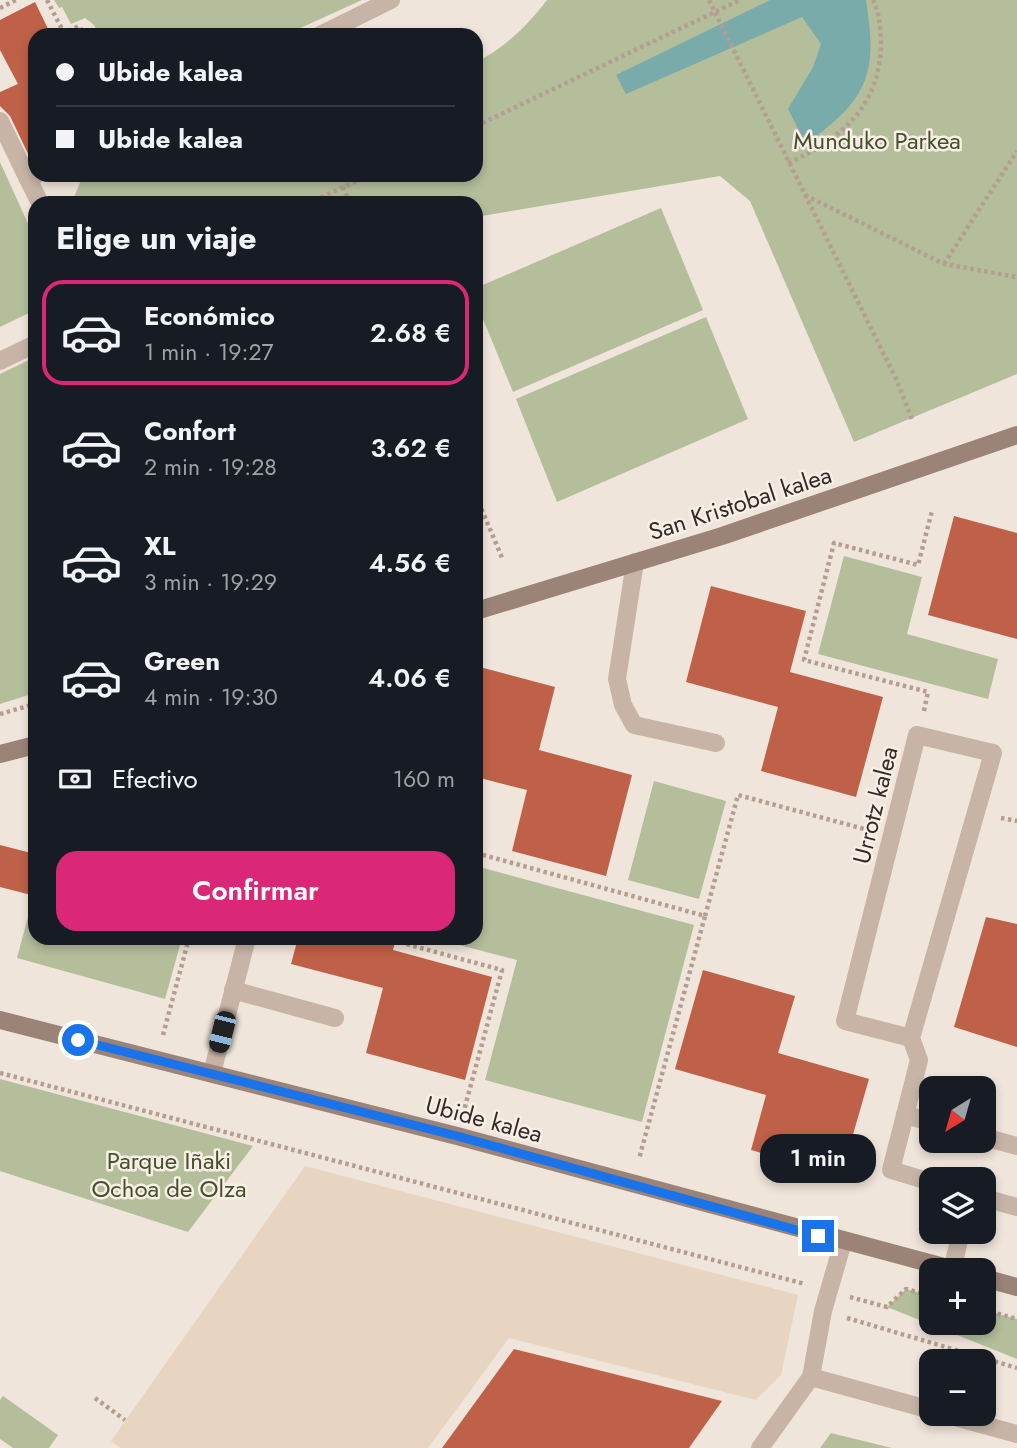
<!DOCTYPE html>
<html lang="es">
<meta charset="utf-8">
<style>
:root{--surface:#171b24;--page:#242831;--text:#f1f3f6;--muted:#9ea1a6;--line:#363941;--accent:#db2777}
body{margin:0;font-family:Jost,sans-serif;background:var(--page);color:var(--text);height:100vh;display:flex;flex-direction:column;font-size:26px;white-space:nowrap}
*{box-sizing:border-box;margin:0}
p{font-size:23px;color:var(--muted)}
.icon{flex:none;width:38px;height:38px;fill:none;stroke:currentColor;stroke-width:2;stroke-linecap:round;stroke-linejoin:round}
.map{position:relative;flex:1;overflow:hidden}
.details{position:absolute;left:28px;top:196px;width:455px;height:749px;display:flex;flex-direction:column;background:var(--surface);border-radius:21px;box-shadow:0 4px 10px #0003}
.details>*{flex:none}
.hud{position:absolute;left:28px;top:28px;width:455px;height:154px;border-radius:21px;box-shadow:0 4px 10px #0003;display:grid;align-content:center;height:154px;padding:0 28px;background:var(--surface)}
.needle{width:46px;rotate:217deg}
.fabs{position:absolute;left:919px;top:1076px;display:grid;gap:14px}
.fabs a{display:grid;place-items:center;width:77px;height:77px;border-radius:14px;background:var(--surface);box-shadow:0 4px 10px #0003;font-size:35px}
.end{position:absolute;width:32px;height:32px;margin:-16px;border:9px solid #1a73e8;background:#fff;box-shadow:0 0 0 4px #fff}
.from{border-radius:50%}
.bubble{position:absolute;height:49px;border-radius:21px;background:var(--surface);box-shadow:0 4px 10px #0003;font-size:23px;font-weight:600;line-height:49px;text-align:center}
.car{position:absolute;width:21px;height:42px;margin:-21px -10px;border-radius:9px;box-shadow:0 0 5px 2px #0007;background:linear-gradient(#222 24%,#8ab4d8 0 40%,#222 0 76%,#8ab4d8 0 86%,#222 0)}
.hud b{display:flex;align-items:center;gap:24px;height:66px;font-size:26px}
.hud b+b{border-top:2px solid var(--line)}
.hud i{width:18px;height:18px;background:var(--text)}
ul{padding:0;list-style:none}
li{display:flex;align-items:center;gap:21px;height:105px;margin:0 14px 10px;padding:0 14px;border:4px solid transparent;border-radius:21px}
li div{flex:1}
li b{display:block;font-size:26px}
li em{font-style:normal;font-weight:600}
li.current{border-color:var(--accent)}
li>.icon{width:63px;height:63px;stroke-width:1.5}
h2{padding:0 28px;font-size:32px;line-height:84px}
.pay{display:flex;align-items:center;gap:18px;height:77px;padding:0 28px;font-size:26px}
.pay p{margin-inline-start:auto}
.button{display:flex;gap:14px;margin-top:auto;padding:14px 28px}
.button a{flex:1;height:80px;border-radius:21px;background:var(--accent);color:#fff;font-size:28px;font-weight:600;line-height:80px;text-align:center}
.map>svg:first-child{display:block}
</style>
<div class="map">
<svg width="1017" height="1448" viewBox="0 0 1017 1448">
<rect width="100%" height="100%" fill="#f0e5da"/>
<g fill="#b4be9b">
<polygon points="54,0 362,0 285,35 99,35 94,25 85,18 71,24 62,7 59,8"/>
<path d="M547 0H1017V374L854 442 750 201 720 176 476 217V203H72L83 175H476V62C505 48 528 25 547 0Z"/>
<polygon points="0,162 35,239 35,310 0,327"/>
<polygon points="661,208 703,310 513,392 476,302 476,288"/>
<polygon points="706,317 748,419 557,502 516,399"/>
<polygon points="35,357 35,693 0,704 0,374"/>
<polygon points="844,556 922,577 907,634 998,659 988,699 818,654"/>
<polygon points="654,781 726,801 699,899 628,880"/>
<polygon points="476,866 694,925 642,1122 485,1080 517,960 433,938 476,938"/>
<polygon points="28,917 35,919 35,938 105,938 121,943 123,938 182,938 165,999 17,958"/>
<polygon points="0,1079 253,1146 188,1232 0,1171"/>
<polygon points="906,1289 931,1296 931,1323 984,1323 984,1310 1017,1319 1017,1359 887,1307"/>
<polygon points="3,1396 58,1435 49,1448 13,1448 0,1439 0,1400"/>
<polygon points="831,1433 892,1448 820,1448"/>
</g>
<polygon fill="#e7d5c2" points="305,1166 798,1295 781,1375 756,1400 509,1338 428,1448 121,1448 111,1441"/>
<path fill="#7aabab" d="M770 0H866C878 75 868 99 806 144L788 109 813 67 821 44 802 17 626 94 616 75Z"/>
<g fill="#bf6048">
<polygon points="35,2 51,35 35,35 33,164 10,116 0,106 0,92 18,84 0,50 0,20"/>
<polygon points="954,516 1017,533 1017,639 928,615"/>
<polygon points="711,586 806,611 790,672 883,697 856,797 761,771 778,707 686,682"/>
<polygon points="476,666 555,687 539,750 632,775 606,876 512,851 527,790 476,777"/>
<polygon points="0,845 35,854 35,896 0,887"/>
<polygon points="986,917 1017,924 1017,1047 954,1027"/>
<polygon points="298,938 396,938 393,950 492,977 465,1080 366,1053 383,988 291,964"/>
<polygon points="703,970 795,996 778,1053 869,1079 841,1176 751,1150 766,1095 675,1069"/>
<polygon points="514,1349 722,1401 689,1448 442,1448"/>
</g>
<g fill="none" stroke-linecap="round" stroke-linejoin="round">
<g stroke="#b39e91" stroke-width="4.5" stroke-dasharray="3.5 3.5" stroke-linecap="butt">
<polyline points="47,0 64,33 79,26 84,35"/>
<polyline points="709,0 897,381 913,422"/>
<polyline points="0,8 16,0"/>
<polyline points="476,126 740,0"/>
<path d="M788 163C841 140 881 105 881 42 880 26 880 15 873 0"/>
<polyline points="343,187 350,203"/>
<polyline points="805,195 944,264 1017,277"/>
<polyline points="308,203 370,175"/>
<polyline points="944,264 1017,151"/>
<polyline points="476,496 503,560"/>
<polyline points="924,711 928,692 804,660 834,543 918,565 932,511"/>
<polyline points="0,714 35,704"/>
<polyline points="1001,818 1017,821"/>
<polyline points="476,853 705,916 639,1159"/>
<polyline points="705,916 738,795 868,830"/>
<polyline points="408,938 406,944 502,970 463,1114"/>
<polyline points="163,1035 189,938"/>
<polyline points="0,1073 805,1284"/>
<polyline points="850,1297 887,1307 906,1289 931,1296"/>
<polyline points="984,1310 1017,1319"/>
<polyline points="847,1318 1017,1368"/>
<polyline points="95,1398 125,1420"/>
</g>
<g stroke="#c7b4a7" stroke-width="18">
<polyline points="320,35 391,0"/>
<polyline points="0,121 28,179"/>
<polyline points="36,175 28,179 40,203"/>
<polyline points="0,361 35,344"/>
<polyline points="635,562 617,679 623,705 634,725 716,743"/>
<polyline points="233,990 335,1018"/>
<polyline points="212,1073 247,938"/>
</g>
<g stroke="#c7b4a7" stroke-width="18">
<polyline points="905,1115 919,1060 911,1038 993,753 917,735 845,1021 911,1038"/>
<polyline points="931,1122 905,1115 891,1170 931,1182"/>
<polyline points="984,1137 1017,1146"/>
<polyline points="984,1198 1017,1207"/>
<polyline points="952,1270 961,1232"/>
<polyline points="811,1377 931,1410"/>
<polyline points="944,1414 1017,1434"/>
<polyline points="760,1448 811,1377 823,1311 843,1242"/>
</g>
<g stroke="#9b8378" stroke-width="18">
<polyline points="476,611 722,536 1017,435"/>
<polyline points="0,754 35,745"/>
<polyline points="0,1020 457,1136 955,1270"/>
<polyline points="984,1278 1017,1287"/>
</g>
</g>
<g fill="none" stroke-linecap="round" stroke-linejoin="round">
<polyline stroke="#1a73e8" stroke-width="9" points="78,1040 457,1136 818,1236"/>
</g>
<g text-anchor="middle" dominant-baseline="central" stroke-width="5" stroke-linejoin="round" paint-order="stroke">
<g font-size="24" fill="#45512c" stroke="#f8efe6">
<text x="877" y="140">Munduko Parkea</text>
<text x="169" y="1160">Parque Iñaki<tspan x="169" dy="28">Ochoa de Olza</tspan></text>
</g>
<g font-size="24" fill="#342a27" stroke="#f8efe6">
<text transform="translate(740 503) rotate(-18)">San Kristobal kalea</text>
<text transform="translate(875 805) rotate(-76)">Urrotz kalea</text>
<text transform="translate(484 1119) rotate(15)">Ubide kalea</text>
</g>
</g>
</svg>
<div class="fabs">
<a><svg class="needle" viewBox="-14 -14 28 28"><path d="M0-13l5 13h-10z" fill="#e53935"/><path d="M0 13l5-13h-10z" fill="#9ea1a6"/></svg></a>
<a><svg class="icon" aria-label="layers" viewBox="0 0 24 24"><path d="M12 4l9 5-9 5-9-5zM3 14l9 5 9-5"/></svg></a>
<a>+</a>
<a>−</a>
</div>
<i class="end from" style="left:78px;top:1040px"></i>
<i class="end" style="left:818px;top:1236px"></i>
<div class="bubble" style="left:760px;top:1134px;width:116px">1 min</div>
<i class="car" style="left:222px;top:1032px;rotate:194deg"></i>
<div class="hud">
<b><i class="from"></i>Ubide kalea</b>
<b><i></i>Ubide kalea</b>
</div>
<section class="details">
<h2>Elige un viaje</h2>
<ul>
<li class="current"><svg class="icon" aria-label="car" viewBox="0 0 24 24"><path d="M5 17H2v-5l4-1 3-4h7l3 4 3 1v5h-3M9 17h6M6 11h13"/><circle cx="7" cy="17" r="2"/><circle cx="17" cy="17" r="2"/></svg><div><b>Económico</b><p>1 min · 19:27</p></div><em>2.68 €</em></li>
<li><svg class="icon" aria-label="car" viewBox="0 0 24 24"><path d="M5 17H2v-5l4-1 3-4h7l3 4 3 1v5h-3M9 17h6M6 11h13"/><circle cx="7" cy="17" r="2"/><circle cx="17" cy="17" r="2"/></svg><div><b>Confort</b><p>2 min · 19:28</p></div><em>3.62 €</em></li>
<li><svg class="icon" aria-label="car" viewBox="0 0 24 24"><path d="M5 17H2v-5l4-1 3-4h7l3 4 3 1v5h-3M9 17h6M6 11h13"/><circle cx="7" cy="17" r="2"/><circle cx="17" cy="17" r="2"/></svg><div><b>XL</b><p>3 min · 19:29</p></div><em>4.56 €</em></li>
<li><svg class="icon" aria-label="car" viewBox="0 0 24 24"><path d="M5 17H2v-5l4-1 3-4h7l3 4 3 1v5h-3M9 17h6M6 11h13"/><circle cx="7" cy="17" r="2"/><circle cx="17" cy="17" r="2"/></svg><div><b>Green</b><p>4 min · 19:30</p></div><em>4.06 €</em></li>
</ul>
<div class="pay"><svg class="icon" aria-label="cash" viewBox="0 0 24 24"><path d="M3 7h18v10H3z"/><circle cx="12" cy="12" r="2"/></svg>Efectivo<p>160 m</p></div>
<div class="button"><a>Confirmar</a></div>
</section>
</div>
